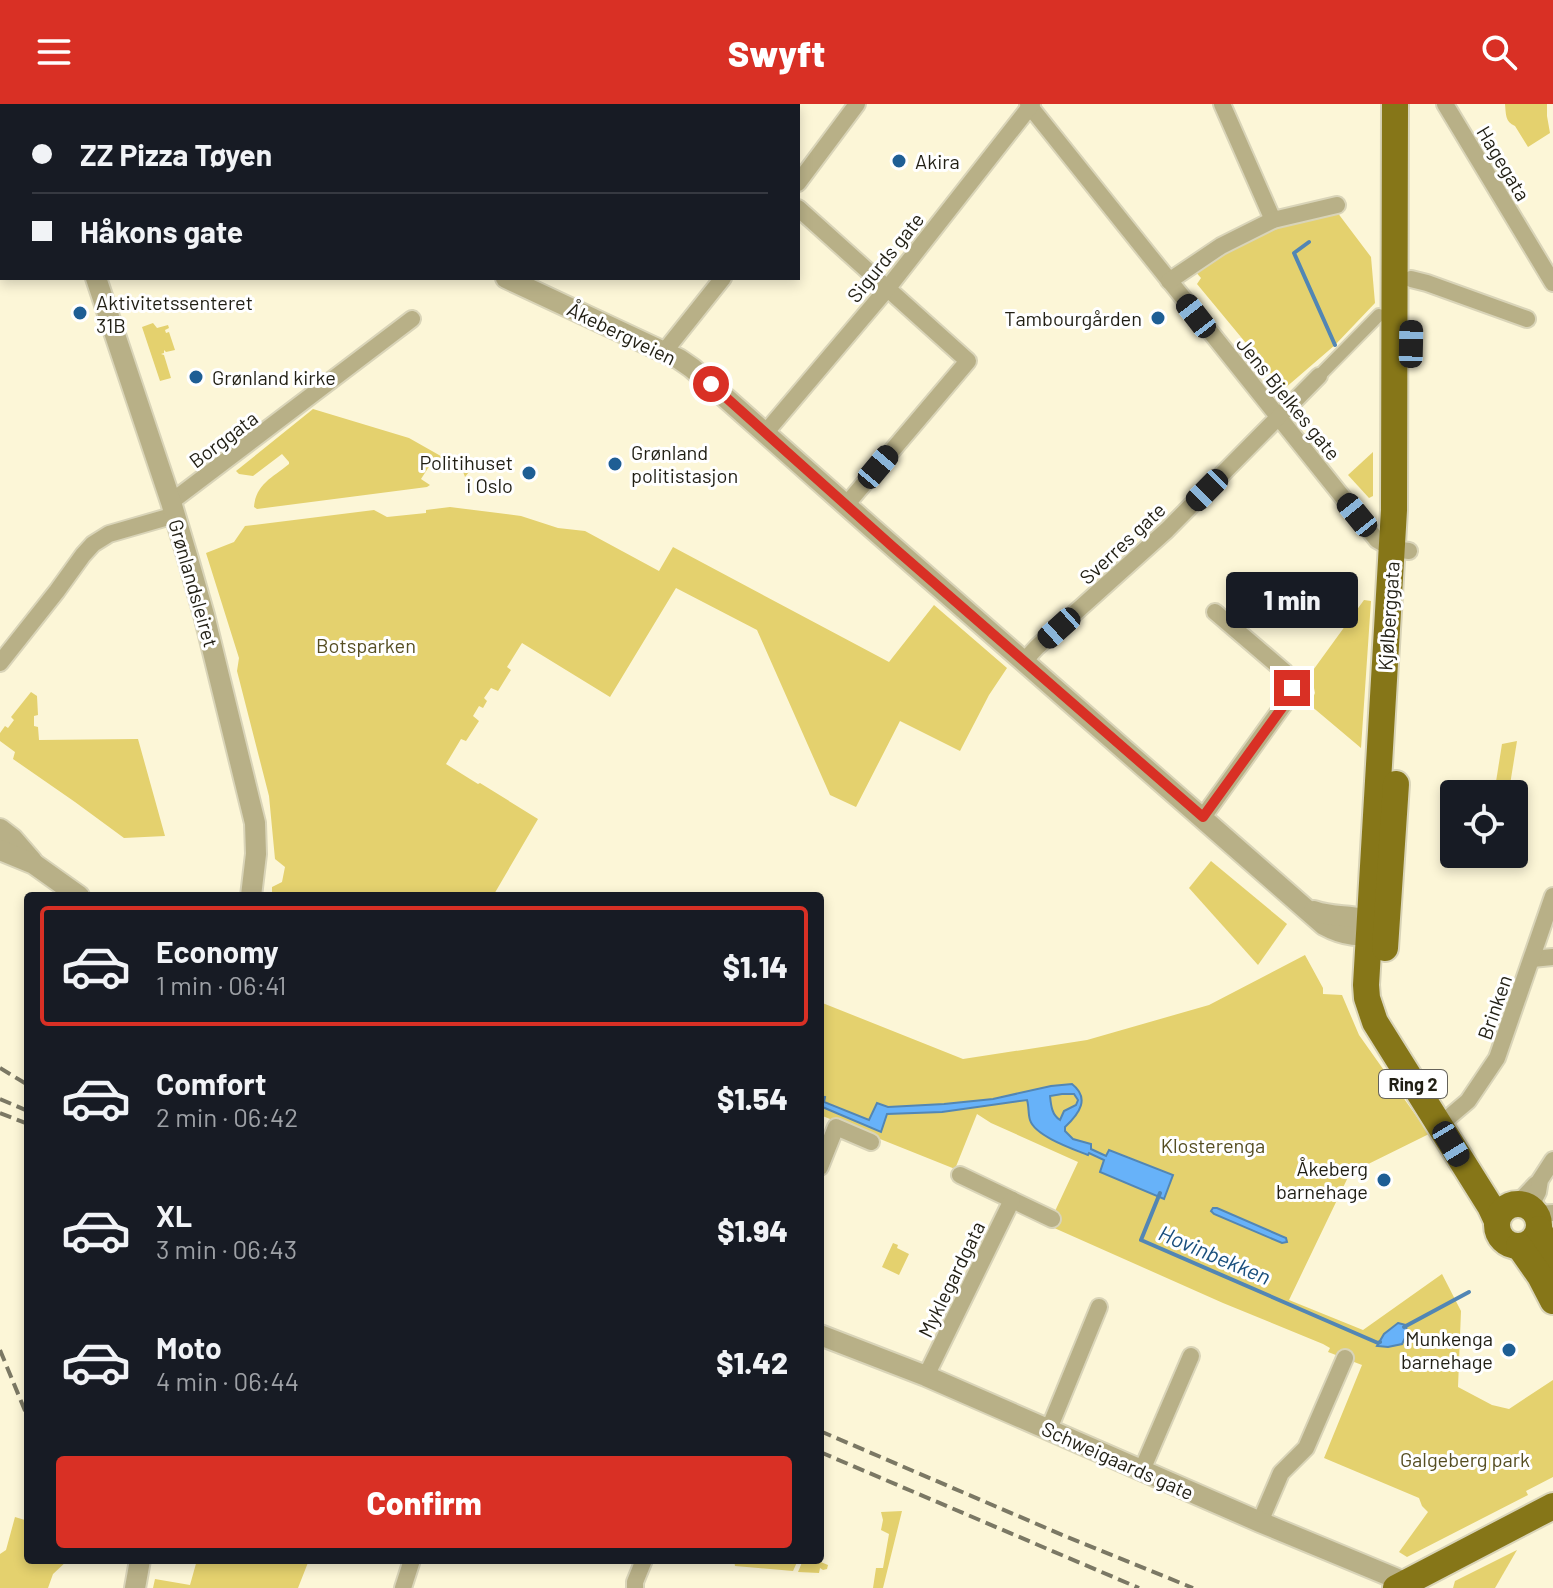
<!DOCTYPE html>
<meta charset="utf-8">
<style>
:root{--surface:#171b24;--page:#20242c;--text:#f1f3f6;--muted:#9ea1a6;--line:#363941;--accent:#d93025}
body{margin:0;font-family:Barlow,sans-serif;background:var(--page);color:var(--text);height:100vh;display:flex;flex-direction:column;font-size:30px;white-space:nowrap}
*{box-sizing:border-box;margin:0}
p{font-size:26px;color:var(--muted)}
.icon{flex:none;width:44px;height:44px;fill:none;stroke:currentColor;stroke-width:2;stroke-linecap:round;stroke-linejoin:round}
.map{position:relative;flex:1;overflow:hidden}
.panel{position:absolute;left:24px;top:788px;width:800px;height:672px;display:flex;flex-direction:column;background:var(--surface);border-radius:8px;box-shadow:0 4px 12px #0003}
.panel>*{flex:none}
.guide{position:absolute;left:0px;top:0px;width:800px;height:176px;box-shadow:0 4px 12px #0003;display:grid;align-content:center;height:176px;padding:0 32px;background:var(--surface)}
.fabs{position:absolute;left:1440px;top:676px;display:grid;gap:16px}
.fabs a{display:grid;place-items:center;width:88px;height:88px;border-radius:8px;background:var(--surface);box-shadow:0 4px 12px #0003;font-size:40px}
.end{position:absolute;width:36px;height:36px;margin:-18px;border:10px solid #d93025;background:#fff;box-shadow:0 0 0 4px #fff}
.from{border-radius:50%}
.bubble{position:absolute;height:56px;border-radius:8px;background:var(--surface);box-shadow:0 4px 12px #0003;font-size:26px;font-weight:800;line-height:56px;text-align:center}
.car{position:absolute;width:24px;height:48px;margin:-24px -12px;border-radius:10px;box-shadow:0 0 6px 2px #0007;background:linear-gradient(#222 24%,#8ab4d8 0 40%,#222 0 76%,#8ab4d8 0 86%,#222 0)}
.guide b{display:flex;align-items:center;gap:28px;height:76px;font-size:30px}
.guide b+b{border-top:2px solid var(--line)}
.guide i{width:20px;height:20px;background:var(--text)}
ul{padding:14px 0 0;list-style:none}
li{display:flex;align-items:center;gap:24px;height:120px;margin:0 16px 12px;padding:0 16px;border:4px solid transparent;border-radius:8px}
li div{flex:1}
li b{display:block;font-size:30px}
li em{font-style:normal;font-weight:800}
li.on{border-color:var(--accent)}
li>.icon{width:72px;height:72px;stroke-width:1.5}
.primary-button{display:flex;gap:16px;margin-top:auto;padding:16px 32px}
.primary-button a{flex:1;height:92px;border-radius:8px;background:var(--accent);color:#fff;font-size:32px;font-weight:800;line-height:92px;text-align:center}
header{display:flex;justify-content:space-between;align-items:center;height:104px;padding:0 32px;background:var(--accent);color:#fff;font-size:36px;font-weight:800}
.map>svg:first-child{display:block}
</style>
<header><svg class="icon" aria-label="menu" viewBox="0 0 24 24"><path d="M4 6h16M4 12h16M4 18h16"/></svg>Swyft<svg class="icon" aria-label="search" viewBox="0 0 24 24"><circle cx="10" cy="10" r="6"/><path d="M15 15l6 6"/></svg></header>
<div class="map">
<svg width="1553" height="1484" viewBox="0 0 1553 1484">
<rect width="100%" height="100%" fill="#fcf6d7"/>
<g fill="#e4d16e">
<polygon points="363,0 362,2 225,1 226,0"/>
<path d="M1505 0H1547V12L1550 29 1528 43 1515 22C1505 18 1506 10 1505 0Z"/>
<polygon points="1337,108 1371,153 1375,199 1335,241 1284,285 1197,180 1201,174 1194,166 1225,146 1274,122"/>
<polygon points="153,219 157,224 168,221 169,224 165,226 166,229 169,228 175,246 166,248 164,246 164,249 161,250 164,251 171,274 160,277 142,223"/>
<path d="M313 305 409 334 469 368 465 373 462 365H451L445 368 430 361 421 375 430 381 427 383 257 405 254 403C256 380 272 374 289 360V358L282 350 253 372 239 370 236 367Z"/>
<polygon points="1373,348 1373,392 1369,394 1348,371"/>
<polygon points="450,403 521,412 558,424 585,427 659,467 673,443 889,558 934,501 1007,564 989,591 960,647 900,617 856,703 830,691 757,526 676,484 610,593 522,539 507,563 511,566 498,587 491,584 484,594 487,597 483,604 479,602 473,612 479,617 466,637 461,635 446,660 478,680 480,679 538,715 493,792 272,792 272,783 282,778 285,763 275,755 269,692 237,567 239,554 206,449 234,438 245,422 374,406 387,413 426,409 426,406"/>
<polygon points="1364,496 1371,497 1361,644 1310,601 1315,589 1311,569"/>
<polygon points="31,588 37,592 38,611 34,612 34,622 38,623 39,636 138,635 165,732 124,734 75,698 13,655 15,648 0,637 0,629 5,622 8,624 14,616 11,613"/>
<polygon points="1517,637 1509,687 1495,684 1502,640"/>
<polygon points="1211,757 1287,820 1258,861 1189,784"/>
<polygon points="1305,851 1323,884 1323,890 1342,891 1359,931 1429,1030 1350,1069 1289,1196 1363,1226 1442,1170 1461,1207 1458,1283 1492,1301 1509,1305 1553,1276 1553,1373 1526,1387 1528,1391 1407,1453 1399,1448 1428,1408 1422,1402 1419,1394 1324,1354 1362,1261 1328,1248 1330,1244 1323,1240 1223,1199 1052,1123 1056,1105 1078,1058 991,1019 977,1010 955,1065 820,1011 820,898 963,955 1087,936 1209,901"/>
<polygon points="893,1139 898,1141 897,1144 909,1150 899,1171 882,1163"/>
<polygon points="902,1407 883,1484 873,1484 876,1464 883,1464 889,1430 881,1426 883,1416 881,1408"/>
<polygon points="15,1413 28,1417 28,1456 68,1456 53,1470 48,1484 0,1484 0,1450 6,1446"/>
<polygon points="1517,1446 1495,1484 1453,1484 1455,1477"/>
<polygon points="197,1456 309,1456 298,1484 153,1484 155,1475 190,1481"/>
<polygon points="734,1456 798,1456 793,1467 735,1462"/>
<polygon points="803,1456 816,1456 828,1461 827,1465 823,1466 820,1464 819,1469 798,1468"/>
</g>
<g fill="#67b2f9" stroke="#5286b4" stroke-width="2" fill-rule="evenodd">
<path d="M1072 980C1090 994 1080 1009 1065 1023V1027L1073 1035 1091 1040V1045L1106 1052 1109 1046 1173 1071 1164 1095 1100 1068 1104 1056 1089 1049 1088 1051C1073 1045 1035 1032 1030 1016 1028 1010 1029 1002 1027 996L942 1008 887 1010 881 1028 820 1002V992L825 993 824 998 869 1016 877 999 888 1003 944 1000 993 995 1051 982ZM1062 990H1074L1078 996 1076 1001 1064 1007 1060 1016C1052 1011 1051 1002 1050 992Z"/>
<polygon points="1213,1104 1217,1104 1286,1134 1287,1138 1282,1139 1214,1110 1211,1107"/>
<polygon points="1398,1219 1406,1221 1407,1230 1402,1240 1388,1243 1377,1242 1384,1230"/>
</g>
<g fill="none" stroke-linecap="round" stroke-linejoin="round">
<g stroke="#5286b4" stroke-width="4">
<polyline points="1309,138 1294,149 1335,241"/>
<polyline points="1160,1089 1141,1136 1378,1239 1380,1238"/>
<polyline points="1404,1223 1469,1188"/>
</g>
<defs>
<polyline id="pedestrian" points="1319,272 1379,211"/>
<g id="minor">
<polyline points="675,0 678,2"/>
<polyline points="1028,0 1377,436 1393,445 1409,447"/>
<polyline points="1222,0 1273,116"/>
<polyline points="1445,0 1553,179"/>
<polyline points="419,2 421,0"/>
<polyline points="610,2 612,0"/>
<polyline points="798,79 857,0"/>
<polyline points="798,104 968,257 846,401"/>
<polyline points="1411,175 1427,179 1527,215"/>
<polyline points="1169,177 1221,142 1273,116 1337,101"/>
<polyline points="664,248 723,174"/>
<polyline points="766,328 887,185 1032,0"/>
<polyline points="171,398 412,215"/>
<polyline points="1024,557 1037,543 1167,426 1319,272"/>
<polyline points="0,559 57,487 83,451 93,440 109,430 175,411"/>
<path d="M1203 713 1288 595C1293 585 1292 576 1284 567L1215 508"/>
<polyline points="1532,855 1553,853"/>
<polyline points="1448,1014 1468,997 1497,954 1553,792"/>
<polyline points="820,1063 836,1023 871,1038"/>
<polyline points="960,1071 1052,1115"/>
<polyline points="1517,1100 1536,1080"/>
<polyline points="1530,1104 1538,1088 1540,1076 1553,1056"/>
<polyline points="1536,1110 1553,1109"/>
<polyline points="926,1272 1012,1096"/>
<polyline points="1049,1325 1099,1203"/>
<polyline points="1142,1366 1191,1252"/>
<polyline points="1260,1418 1281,1369 1306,1344 1345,1254"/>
<polyline points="403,1484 412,1456"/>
<polyline points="635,1484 635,1478 644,1456"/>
</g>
<g id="tertiary">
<polyline points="0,25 2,26"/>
<polyline points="0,43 2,44"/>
<polyline points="96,174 171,398 188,455 204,511 255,719 256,750 251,792"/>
<path d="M506 174 679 255 692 264 873 425 1324 821C1344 832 1361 834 1383 827"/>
<polyline points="0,725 13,735 32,757"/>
<polyline points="0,746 34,760 79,792"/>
<path d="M1314 807C1335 815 1360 809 1379 821"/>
<polyline points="820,1231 926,1272 1260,1418 1407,1479"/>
<polyline points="135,1484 140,1456"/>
</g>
<g id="primary">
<polyline points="1395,0 1394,406 1366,881 1367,894 1375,918 1490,1102 1497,1117"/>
<polyline points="1385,844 1396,680"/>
<circle cx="1518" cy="1121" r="21"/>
<polyline points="1539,1125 1553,1156"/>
<polyline points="1519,1142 1540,1172 1553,1197"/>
<polyline points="1396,1484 1553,1402"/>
</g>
</defs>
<use href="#pedestrian" stroke="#d9d4b8" stroke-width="16"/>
<use href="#minor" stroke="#d9d4b8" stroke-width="20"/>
<use href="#tertiary" stroke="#d9d4b8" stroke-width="24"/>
<use href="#primary" stroke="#d9d4b8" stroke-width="30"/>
<use href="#pedestrian" stroke="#b8b087" stroke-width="12"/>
<use href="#minor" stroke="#b8b087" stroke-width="16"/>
<use href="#tertiary" stroke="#b8b087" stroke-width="20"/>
<use href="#primary" stroke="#867618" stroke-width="26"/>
<g stroke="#7b7864" stroke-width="4" stroke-dasharray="12 6" stroke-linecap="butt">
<polyline points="0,964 28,981"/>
<polyline points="0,995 28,1007"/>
<polyline points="0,1009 28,1020"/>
<polyline points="0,1246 28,1314"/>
<polyline points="820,1327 1067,1433 1193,1484"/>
<polyline points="820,1348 1139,1484"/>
</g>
</g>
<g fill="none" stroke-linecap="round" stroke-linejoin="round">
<polyline stroke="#d93025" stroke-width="10" points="711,280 893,443 1203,713 1284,601 1291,590 1292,584"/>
</g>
<g fill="#1e5e94" stroke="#fff" stroke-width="3">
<circle cx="899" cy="57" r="8"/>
<circle cx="80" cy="209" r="8"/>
<circle cx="1158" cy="214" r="8"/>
<circle cx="196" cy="273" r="8"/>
<circle cx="615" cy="360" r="8"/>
<circle cx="529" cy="369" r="8"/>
<circle cx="1384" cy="1076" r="8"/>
<circle cx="1509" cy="1246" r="8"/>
</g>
<g text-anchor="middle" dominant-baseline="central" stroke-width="6" stroke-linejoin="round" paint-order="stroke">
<rect fill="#fff" stroke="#64625a" stroke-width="2" x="1379" y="966" width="68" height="28" rx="6"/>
<g font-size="18" font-weight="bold" fill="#211f14">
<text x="1413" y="980">Ring 2</text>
</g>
<g font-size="20" fill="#211f14" stroke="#fff" text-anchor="start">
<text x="915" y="57">Akira</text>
<text x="96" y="198">Aktivitetssenteret<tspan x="96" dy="23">31B</tspan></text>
<text x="1142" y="214" text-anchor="end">Tambourgården</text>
<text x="212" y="273">Grønland kirke</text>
<text x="631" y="348">Grønland<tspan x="631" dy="23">politistasjon</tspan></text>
<text x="513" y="358" text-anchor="end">Politihuset<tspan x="513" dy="23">i Oslo</tspan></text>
<text x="1368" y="1064" text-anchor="end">Åkeberg<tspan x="1368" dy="23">barnehage</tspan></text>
<text x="1493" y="1234" text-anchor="end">Munkenga<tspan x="1493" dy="23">barnehage</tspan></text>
</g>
<g font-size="20" fill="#211f14" stroke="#fff">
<text transform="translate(1504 59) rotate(59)">Hagegata</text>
<text transform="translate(885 153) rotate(-51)">Sigurds gate</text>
<text transform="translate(622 229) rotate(26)">Åkebergveien</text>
<text transform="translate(1289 294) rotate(51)">Jens Bjelkes gate</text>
<text transform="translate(223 335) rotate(-37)">Borggata</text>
<text transform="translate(1122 439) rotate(-43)">Sverres gate</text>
<text transform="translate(194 479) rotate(74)">Grønlandsleiret</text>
<text transform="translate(1388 512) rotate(-86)">Kjølberggata</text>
<text transform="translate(1494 903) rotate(-71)">Brinken</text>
<text transform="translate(951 1175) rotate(-64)">Myklegardgata</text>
<text transform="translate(1118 1356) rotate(24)">Schweigaards gate</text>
</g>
<g font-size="20" fill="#564e22" stroke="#fff">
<text x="366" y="541">Botsparken</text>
<text x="1213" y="1041">Klosterenga</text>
<text x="1465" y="1355">Galgeberg park</text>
</g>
<g font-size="22" font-style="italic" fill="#1b507e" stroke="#fff">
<text transform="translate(1215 1150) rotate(23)">Hovinbekken</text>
</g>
</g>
</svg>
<div class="fabs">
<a><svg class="icon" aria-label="locate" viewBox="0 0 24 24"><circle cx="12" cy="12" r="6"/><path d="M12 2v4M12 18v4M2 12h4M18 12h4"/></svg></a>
</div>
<i class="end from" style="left:711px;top:280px"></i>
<i class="end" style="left:1292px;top:584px"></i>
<div class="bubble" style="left:1226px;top:468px;width:132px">1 min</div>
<i class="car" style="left:1196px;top:212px;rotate:322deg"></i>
<i class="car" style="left:1411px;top:240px;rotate:1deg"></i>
<i class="car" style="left:878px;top:363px;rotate:40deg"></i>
<i class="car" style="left:1207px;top:386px;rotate:225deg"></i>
<i class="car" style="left:1357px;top:411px;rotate:321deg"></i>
<i class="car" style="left:1059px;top:524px;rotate:228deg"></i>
<i class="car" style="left:1451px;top:1040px;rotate:149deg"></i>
<div class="guide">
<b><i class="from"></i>ZZ Pizza Tøyen</b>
<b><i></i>Håkons gate</b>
</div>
<section class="panel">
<ul>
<li class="on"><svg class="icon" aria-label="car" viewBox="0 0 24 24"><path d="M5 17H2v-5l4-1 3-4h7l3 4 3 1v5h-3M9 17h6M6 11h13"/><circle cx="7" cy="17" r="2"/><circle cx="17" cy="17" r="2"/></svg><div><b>Economy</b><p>1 min · 06:41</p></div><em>$1.14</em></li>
<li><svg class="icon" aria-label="car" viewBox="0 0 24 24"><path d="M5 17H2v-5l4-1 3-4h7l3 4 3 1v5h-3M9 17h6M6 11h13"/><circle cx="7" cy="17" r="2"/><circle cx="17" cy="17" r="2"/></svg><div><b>Comfort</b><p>2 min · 06:42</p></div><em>$1.54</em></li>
<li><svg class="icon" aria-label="car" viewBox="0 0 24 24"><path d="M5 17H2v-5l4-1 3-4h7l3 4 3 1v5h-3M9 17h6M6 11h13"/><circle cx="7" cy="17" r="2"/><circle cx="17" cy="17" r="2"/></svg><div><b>XL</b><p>3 min · 06:43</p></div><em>$1.94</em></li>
<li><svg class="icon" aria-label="car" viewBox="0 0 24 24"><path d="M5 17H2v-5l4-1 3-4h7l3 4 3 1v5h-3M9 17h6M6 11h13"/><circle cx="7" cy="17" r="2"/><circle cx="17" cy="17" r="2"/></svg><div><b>Moto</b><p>4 min · 06:44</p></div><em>$1.42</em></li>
</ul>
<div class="primary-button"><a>Confirm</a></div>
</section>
</div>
